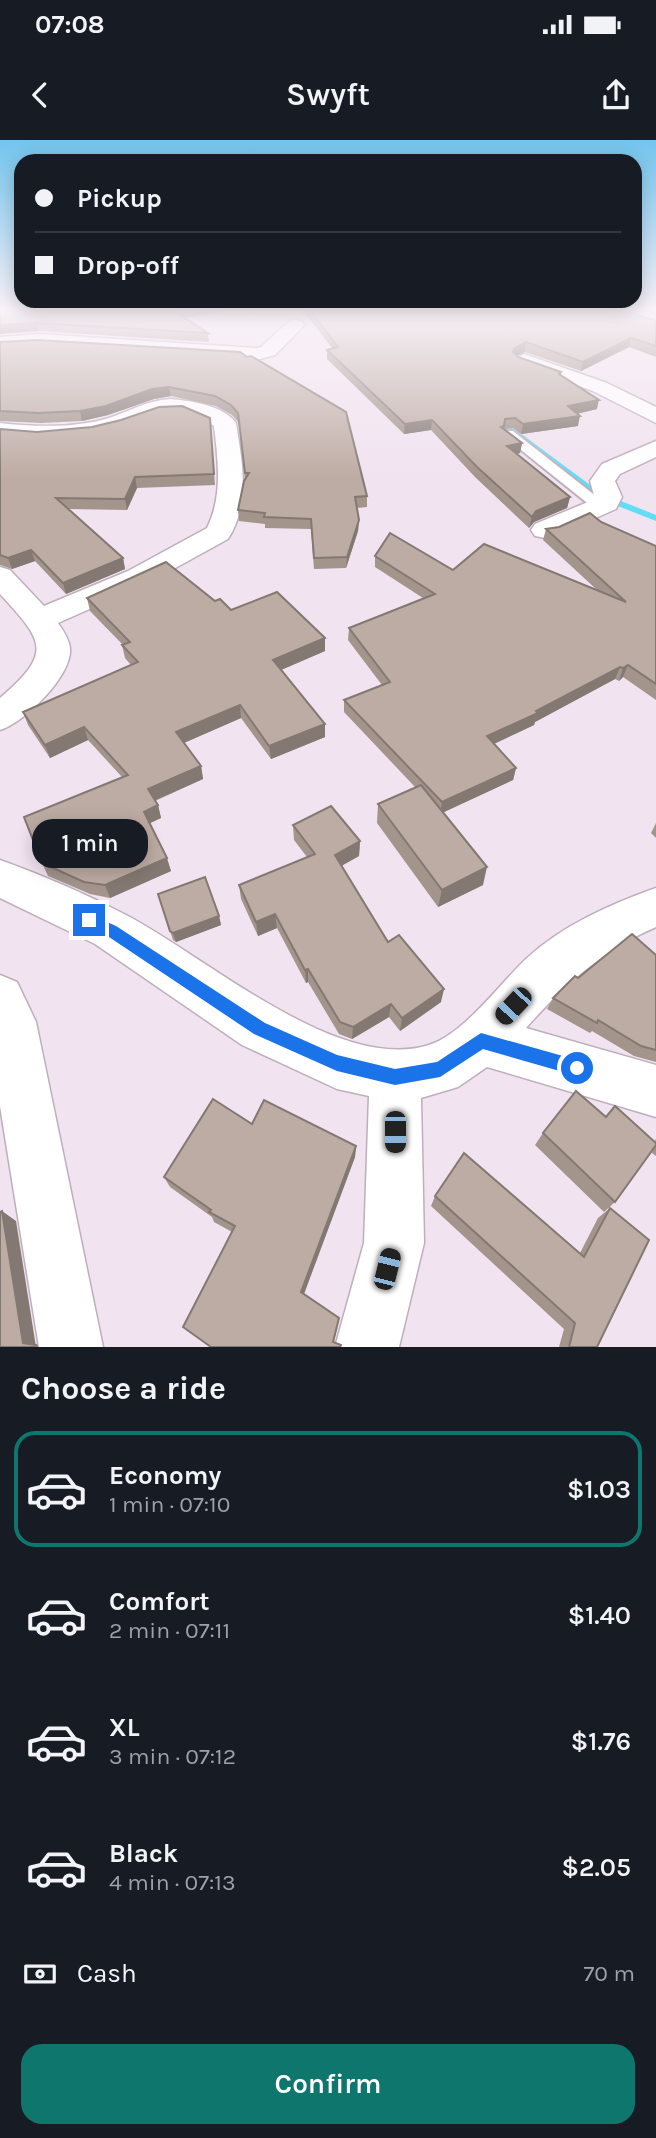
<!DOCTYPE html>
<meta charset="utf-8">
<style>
:root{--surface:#171b24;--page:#20242c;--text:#f1f3f6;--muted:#9ea1a6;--line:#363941;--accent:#0f766e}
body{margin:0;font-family:Karla,sans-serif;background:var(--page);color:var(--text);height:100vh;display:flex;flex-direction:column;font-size:26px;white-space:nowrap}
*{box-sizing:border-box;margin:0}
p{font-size:23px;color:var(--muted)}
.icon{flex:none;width:38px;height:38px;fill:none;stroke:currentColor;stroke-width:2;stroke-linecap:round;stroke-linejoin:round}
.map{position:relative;height:1207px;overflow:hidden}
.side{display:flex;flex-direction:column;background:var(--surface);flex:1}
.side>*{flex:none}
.top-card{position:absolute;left:14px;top:14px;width:628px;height:154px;border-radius:21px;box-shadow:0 4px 18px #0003;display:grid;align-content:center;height:154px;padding:0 21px;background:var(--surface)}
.end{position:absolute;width:32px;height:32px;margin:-16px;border:9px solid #1a73e8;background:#fff;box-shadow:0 0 0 4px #fff}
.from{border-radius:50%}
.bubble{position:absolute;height:49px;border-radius:21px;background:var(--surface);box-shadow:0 4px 18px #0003;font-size:23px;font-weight:600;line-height:49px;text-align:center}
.car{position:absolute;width:21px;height:42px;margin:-21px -10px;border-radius:9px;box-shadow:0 0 5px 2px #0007;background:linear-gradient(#222 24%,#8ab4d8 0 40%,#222 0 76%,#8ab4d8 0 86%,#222 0)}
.top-card b{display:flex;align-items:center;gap:24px;height:66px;font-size:26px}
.top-card b+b{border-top:2px solid var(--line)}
.top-card i{width:18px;height:18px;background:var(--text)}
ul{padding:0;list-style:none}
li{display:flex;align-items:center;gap:21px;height:116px;margin:0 14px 10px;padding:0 7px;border:4px solid transparent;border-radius:21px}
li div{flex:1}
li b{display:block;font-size:26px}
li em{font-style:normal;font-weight:600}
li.selected{border-color:var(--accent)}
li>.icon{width:63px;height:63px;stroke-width:1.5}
h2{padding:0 21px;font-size:32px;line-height:84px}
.pay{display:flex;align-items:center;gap:18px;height:77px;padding:0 21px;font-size:26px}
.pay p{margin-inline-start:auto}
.cta{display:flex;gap:14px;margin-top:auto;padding:14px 21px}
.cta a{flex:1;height:80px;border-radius:21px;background:var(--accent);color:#fff;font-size:28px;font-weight:600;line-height:80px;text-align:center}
.status{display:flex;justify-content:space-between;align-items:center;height:49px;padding:0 35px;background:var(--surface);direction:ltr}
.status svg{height:19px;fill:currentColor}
header{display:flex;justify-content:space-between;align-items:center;height:91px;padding:0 21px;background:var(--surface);font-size:32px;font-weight:600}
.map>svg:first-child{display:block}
</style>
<div class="status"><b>07:08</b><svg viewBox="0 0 49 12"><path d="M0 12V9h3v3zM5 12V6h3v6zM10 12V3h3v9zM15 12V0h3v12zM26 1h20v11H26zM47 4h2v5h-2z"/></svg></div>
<header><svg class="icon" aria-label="back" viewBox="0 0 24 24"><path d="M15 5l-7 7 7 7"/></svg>Swyft<svg class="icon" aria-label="share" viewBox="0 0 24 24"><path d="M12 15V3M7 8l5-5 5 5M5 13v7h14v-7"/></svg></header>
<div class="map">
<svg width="656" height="1207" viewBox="0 0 656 1207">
<rect width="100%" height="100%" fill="#f1e3f0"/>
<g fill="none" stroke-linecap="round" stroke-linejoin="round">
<polygon fill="#62ddf6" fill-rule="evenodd" points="494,278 500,278 601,353 656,375 656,381 595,357 494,282"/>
<defs>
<polygon id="lane" points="505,291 513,291 606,364 606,370 596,370 505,297"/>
<g id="street">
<polygon points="295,180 301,181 304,185 301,189 275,215 256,220 39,206 0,209 0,197 39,194 256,208 261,207 289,181"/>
<polygon points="524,214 607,243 656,267 656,283 593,251 517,224 514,220"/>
<path d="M171 259C191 261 223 265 236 283 242 321 251 364 228 399L148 443 58 483C63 490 69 499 70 508 73 535 24 583 0 590V558C54 512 43 501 0 454V427L10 430 44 466 128 431 207 388C223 356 218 320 214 286 168 256 151 283 107 292 72 299 35 301 0 297V283C34 287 76 288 109 278 130 271 148 260 171 259Z"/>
<polygon points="656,301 656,317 620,334 615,341 622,357 616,369 555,396 545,398 535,396 531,390 535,384 595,359 590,341 602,324"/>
<path d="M0 720C42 735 86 754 126 775 204 815 337 934 429 905 464 894 500 843 527 818 563 785 611 764 656 748V787C604 809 563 846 526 888L656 925V977L487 927 458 947 421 958 424 1103 399 1207H335L364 1103 369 956 337 949 242 905 95 804 0 758Z"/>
<polygon points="0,835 17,842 36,882 103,1207 39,1207 0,966"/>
</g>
</defs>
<use href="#lane" stroke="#bdafbc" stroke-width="4"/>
<use href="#street" stroke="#bdafbc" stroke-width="3"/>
<use href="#lane" fill="#fff" fill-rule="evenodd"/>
<use href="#street" fill="#fff" fill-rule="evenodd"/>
</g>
<g fill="#a3948c">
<polygon points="0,169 229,171 185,178 208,193 209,202 39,191"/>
<polygon points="302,169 621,169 656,181 656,217 629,207 581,231 525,212 516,216 518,217 561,232 561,235 597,269 577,274 578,286 521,294 513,288 504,289 522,303 520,313 517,314 570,357 567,368 534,382 529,388 475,337 431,290 404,294 327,219 327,210 332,208"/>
<polygon points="642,169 656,169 656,175"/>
<polygon points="0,202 240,212 367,356 367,367 357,368 359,380 358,391 346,428 314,429 311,389 265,388 265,384 239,381 238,370 245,340 239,283 232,275 216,266 171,256 154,259 108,275 82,281 41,283 0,281"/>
<polygon points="210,278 215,345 137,348 127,370 68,369 123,418 125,429 66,454 35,421 12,429 0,425 0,289 37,292"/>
<polygon points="601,382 656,406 656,560 623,537 619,541 615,539 535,582 534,585 494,604 516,628 513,640 443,672 483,745 438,767 377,683 378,664 416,648 344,572 344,560 382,545 348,500 349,488 423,458 375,427 375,416 453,430 596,449 543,400 546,389"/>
<polygon points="87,458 215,461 231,470 325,498 325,511 281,530 325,584 325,597 271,619 241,578 184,603 201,626 203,639 155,661 158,665 161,678 150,683 171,731 110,758 90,754 48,736 42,723 122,637 88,600 50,618 28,585 23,572 131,525 125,518 122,505 123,505 90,471"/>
<polygon points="656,683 656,698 651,693"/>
<polygon points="293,685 360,701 359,716 341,726 388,802 441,862 400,891 389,877 352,899 339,894 308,842 306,843 277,788 258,796 241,759 239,745 307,717 294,700"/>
<polygon points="158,754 219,776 221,785 176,802 173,800"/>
<polygon points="656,815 656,922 634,916 592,891 590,893 547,869 553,858 578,838"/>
<polygon points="606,977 655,1002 656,998 656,1016 652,1013 653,1010 615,1062 604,1072 535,1005 543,993"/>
<polygon points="252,984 356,1006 355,1017 304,1154 339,1178 334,1202 341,1207 210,1207 183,1187 232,1092 214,1082 212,1077 170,1047 164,1037"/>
<polygon points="435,1056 580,1113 598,1078 610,1068 597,1207 559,1207 564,1189 431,1066"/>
</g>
<g fill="#847872">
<polygon points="185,169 231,169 229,171 175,179 174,171"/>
<polygon points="37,183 39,191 0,194 0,185"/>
<polygon points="631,198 629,207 581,231 583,222"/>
<polygon points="526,202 525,212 513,218 514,209"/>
<polygon points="169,247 171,256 154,259 108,275 82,281 80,271 152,249"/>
<polygon points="599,260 597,269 566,276 568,266"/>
<polygon points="580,276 578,286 521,294 523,284"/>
<polygon points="432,280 431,290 404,294 405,284"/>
<polygon points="522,303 520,313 505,316 507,306"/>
<polygon points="135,337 137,348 127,370 125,359"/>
<polygon points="570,357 567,368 534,382 529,388 532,377 536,371"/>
<polygon points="359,380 358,391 346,428 347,417"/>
<polygon points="31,410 35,421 12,429 8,418"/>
<polygon points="123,418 125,429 66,454 63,443"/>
<polygon points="325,498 325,511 274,533 273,520"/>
<polygon points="628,525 623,537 619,541 623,528"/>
<polygon points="620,527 615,539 535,582 534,585 485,608 487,596"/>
<polygon points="240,565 241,578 179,605 176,592"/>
<polygon points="325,584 325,597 271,619 269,606"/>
<polygon points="84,587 88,600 50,618 45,605"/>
<polygon points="201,626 203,639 151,662 148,649"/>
<polygon points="516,628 513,640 440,674 442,662"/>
<polygon points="158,665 161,678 148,684 144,672"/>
<polygon points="360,701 359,716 334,730 335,715"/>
<polygon points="167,718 171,731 110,758 105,745"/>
<polygon points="487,727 483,745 438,767 442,750"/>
<polygon points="275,774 277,788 258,796 256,782"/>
<polygon points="219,776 221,785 176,802 173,793"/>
<polygon points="308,829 308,842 306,843 305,830"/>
<polygon points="444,849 441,862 400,891 402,878"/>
<polygon points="391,864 389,877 352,899 353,887"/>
<polygon points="356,1006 355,1017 302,1159 301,1152"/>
<polygon points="2,1071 16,1081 36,1207 23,1203"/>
</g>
<g fill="#bdaca3" stroke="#847872" stroke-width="2">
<polygon points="0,169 185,169 174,171 208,193 37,183 0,185"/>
<polygon points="309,169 621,169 656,181 656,206 631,198 583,222 526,202 514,209 513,212 518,217 561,232 559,234 599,260 568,266 580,276 523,284 515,278 505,279 504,286 501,287 522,303 507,306 570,357 536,371 532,377 477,327 432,280 405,284 327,210 338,207"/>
<polygon points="37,200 240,212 247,217 251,216 346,272 367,356 355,357 359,380 347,417 314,418 311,379 264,377 265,373 238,370 244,341 249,333 245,333 238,273 231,265 215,256 169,247 152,249 106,266 80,271 38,273 0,271 0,202"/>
<polygon points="182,266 210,278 214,334 135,337 125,359 56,358 123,418 63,443 31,410 8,418 0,415 0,289 37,292 92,287 121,280 159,267"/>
<polygon points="590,373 601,382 656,406 656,544 628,525 623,528 620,527 536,571 538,573 487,596 516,628 442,662 344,560 390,542 349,488 435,454 375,416 390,393 453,430 484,404 626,462 546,389 559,387"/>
<polygon points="166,422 215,461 220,459 231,470 277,452 325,498 273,520 325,584 269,606 240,565 176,592 201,626 148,649 158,665 144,672 167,718 105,745 84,742 42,723 24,677 128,635 84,587 45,605 23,572 138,522 122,505 130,502 87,458"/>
<polygon points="421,645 487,727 442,750 378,664"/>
<polygon points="331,666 360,701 335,715 388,802 399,795 444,849 402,878 391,864 353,887 340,882 308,829 305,830 275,774 256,782 239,745 315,714 293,685"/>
<polygon points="205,737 219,776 173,793 170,791 158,754"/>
<polygon points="632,794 656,815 656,910 641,906 598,880 597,883 553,858 575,836 578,838"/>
<polygon points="576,951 606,977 615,966 656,1003 656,1005 615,1062 543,993"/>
<polygon points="213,959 252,984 264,960 356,1006 301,1152 339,1178 333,1202 341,1205 340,1207 211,1207 183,1187 235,1086 209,1072 211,1070 164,1037"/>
<polygon points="464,1013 584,1117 610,1068 649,1100 597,1207 569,1207 575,1183 435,1056"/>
<polygon points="2,1071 23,1203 36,1205 37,1207 0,1207 0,1072"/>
</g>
<linearGradient id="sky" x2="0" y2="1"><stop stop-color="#72c4ee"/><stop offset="0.5" stop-color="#f9f2f8"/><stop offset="1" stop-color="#f9f2f8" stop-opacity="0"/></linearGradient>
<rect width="656" height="338" fill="url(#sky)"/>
<polygon fill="#1a73e8" points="89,774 116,786 265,883 337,915 395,929 437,922 481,893 577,920 583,922 585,928 583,933 577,936 483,909 440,937 395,945 337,931 254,894 106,795 84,784 84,775"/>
</svg>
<i class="end from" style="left:577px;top:928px"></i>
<i class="end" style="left:89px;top:780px"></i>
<div class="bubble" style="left:32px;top:679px;width:116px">1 min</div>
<i class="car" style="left:513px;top:866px;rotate:223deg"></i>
<i class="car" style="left:395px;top:992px;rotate:180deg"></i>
<i class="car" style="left:387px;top:1129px;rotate:14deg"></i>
<div class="top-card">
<b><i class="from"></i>Pickup</b>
<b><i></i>Drop-off</b>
</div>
</div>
<section class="side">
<h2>Choose a ride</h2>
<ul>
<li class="selected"><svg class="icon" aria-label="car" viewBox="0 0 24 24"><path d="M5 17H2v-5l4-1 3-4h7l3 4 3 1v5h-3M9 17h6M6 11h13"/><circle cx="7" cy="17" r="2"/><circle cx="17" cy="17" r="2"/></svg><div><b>Economy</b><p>1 min · 07:10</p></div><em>$1.03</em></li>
<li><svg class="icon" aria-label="car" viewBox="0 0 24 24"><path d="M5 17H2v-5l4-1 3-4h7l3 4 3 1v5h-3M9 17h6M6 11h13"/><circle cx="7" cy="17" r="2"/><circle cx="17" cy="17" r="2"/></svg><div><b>Comfort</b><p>2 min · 07:11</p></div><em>$1.40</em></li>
<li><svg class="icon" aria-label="car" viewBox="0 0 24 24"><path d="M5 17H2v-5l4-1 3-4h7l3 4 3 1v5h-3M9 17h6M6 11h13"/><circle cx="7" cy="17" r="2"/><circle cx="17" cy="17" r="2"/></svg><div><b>XL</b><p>3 min · 07:12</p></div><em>$1.76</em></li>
<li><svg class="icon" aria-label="car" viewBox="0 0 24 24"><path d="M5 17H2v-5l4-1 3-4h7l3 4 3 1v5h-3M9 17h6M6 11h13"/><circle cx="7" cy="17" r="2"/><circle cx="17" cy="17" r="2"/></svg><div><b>Black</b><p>4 min · 07:13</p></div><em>$2.05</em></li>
</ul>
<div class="pay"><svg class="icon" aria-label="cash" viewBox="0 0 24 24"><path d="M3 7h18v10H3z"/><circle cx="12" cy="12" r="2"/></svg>Cash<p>70 m</p></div>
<div class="cta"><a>Confirm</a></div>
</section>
